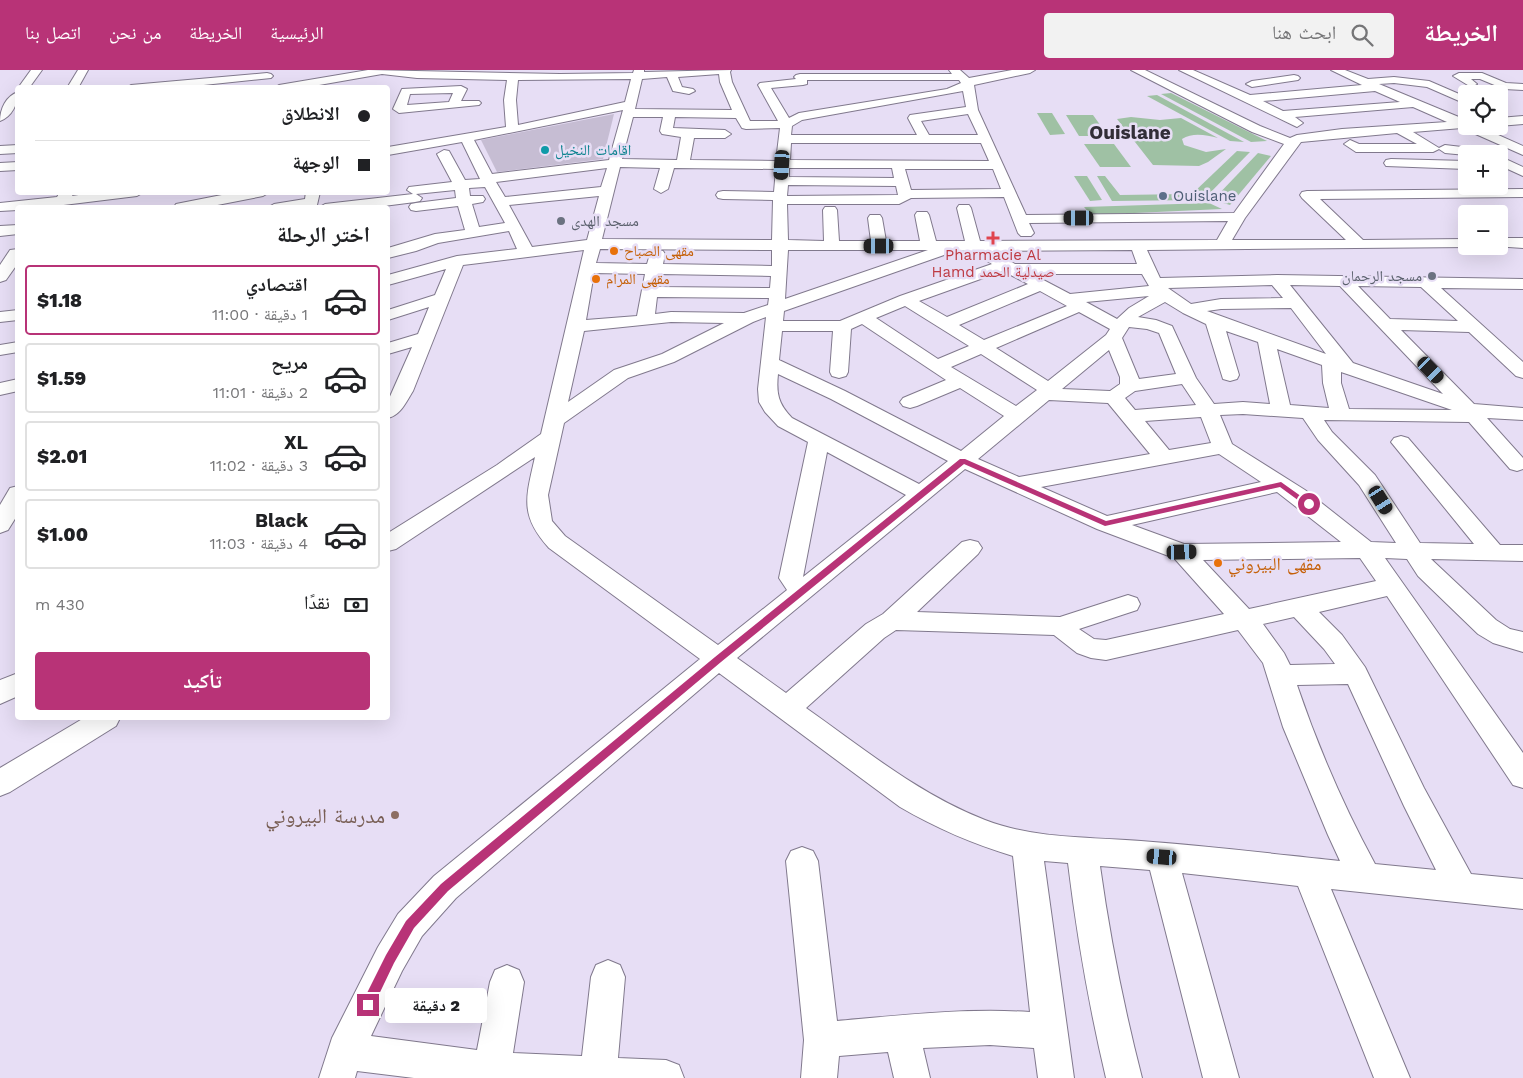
<!DOCTYPE html>
<html lang="ar">
<meta charset="utf-8">
<style>
:root{--surface:#fff;--page:#f2f2f2;--text:#202124;--muted:#757577;--line:#e0e0e0;--accent:#b83377}
body{margin:0;font-family:"Work Sans","Noto Naskh Arabic",sans-serif;background:var(--page);color:var(--text);direction:rtl;height:100vh;display:flex;flex-direction:column;font-size:19px;white-space:nowrap}
*{box-sizing:border-box;margin:0}
p{font-size:16px;color:var(--muted)}
.icon{flex:none;width:28px;height:28px;fill:none;stroke:currentColor;stroke-width:2;stroke-linecap:round;stroke-linejoin:round}
.map{position:relative;flex:1;overflow:hidden;direction:ltr}
.drawer{position:absolute;left:15px;top:135px;width:375px;height:515px;display:flex;flex-direction:column;background:var(--surface);border-radius:5px;box-shadow:0 5px 20px #0002;direction:rtl}
.drawer>*{flex:none}
.top-card{position:absolute;left:15px;top:15px;width:375px;height:110px;border-radius:5px;box-shadow:0 5px 20px #0002;direction:rtl;display:grid;align-content:center;height:110px;padding:0 20px;background:var(--surface)}
.tools{position:absolute;left:1458px;top:15px;display:grid;gap:10px}
.tools a{display:grid;place-items:center;width:50px;height:50px;border-radius:5px;background:var(--surface);box-shadow:0 5px 20px #0002;font-size:25px}
.end{position:absolute;width:22px;height:22px;margin:-11px;border:6px solid #b83377;background:#fff;box-shadow:0 0 0 2px #fff}
.from{border-radius:50%}
.bubble{position:absolute;height:35px;border-radius:5px;background:var(--surface);box-shadow:0 5px 20px #0002;font-size:16px;font-weight:800;line-height:35px;text-align:center;direction:rtl}
.car{position:absolute;width:15px;height:30px;margin:-15px -8px;border-radius:6px;box-shadow:0 0 4px 1px #0007;background:linear-gradient(#222 24%,#8ab4d8 0 40%,#222 0 76%,#8ab4d8 0 86%,#222 0)}
.top-card b{display:flex;align-items:center;gap:18px;height:48px;font-size:19px}
.top-card b+b{border-top:1px solid var(--line)}
.top-card i{width:12px;height:12px;background:var(--text)}
ul{padding:0;list-style:none}
li{display:flex;align-items:center;gap:15px;height:70px;margin:0 10px 8px;padding:0 10px;border:2px solid var(--line);border-radius:5px}
li div{flex:1}
li b{display:block;font-size:19px}
li em{font-style:normal;font-weight:800}
li.selected{border-color:var(--accent)}
li>.icon{width:45px;height:45px;stroke-width:1.5}
h2{padding:0 20px;font-size:22px;line-height:60px}
.pay{display:flex;align-items:center;gap:12px;height:55px;padding:0 20px;font-size:19px}
.pay p{margin-inline-start:auto}
.action{display:flex;gap:10px;margin-top:auto;padding:10px 20px}
.action a{flex:1;height:58px;border-radius:5px;background:var(--accent);color:#fff;font-size:20px;font-weight:800;line-height:58px;text-align:center}
header{display:flex;align-items:center;gap:30px;box-sizing:border-box;height:70px;padding:0 25px;background:var(--accent);color:#fff}
header strong{font-size:24px}
nav{display:flex;gap:28px;margin-inline-start:auto;font-size:18px}
.search{width:350px;height:45px;background:var(--page);display:flex;align-items:center;gap:12px;box-sizing:border-box;padding:0 18px;border-radius:5px;color:var(--muted);font-size:19px}
.map>svg:first-child{display:block}
</style>
<header>
<strong>الخريطة</strong>
<div class="search"><svg class="icon" aria-label="search" viewBox="0 0 24 24"><circle cx="10" cy="10" r="6"/><path d="M15 15l6 6"/></svg>ابحث هنا</div>
<nav><a>الرئيسية</a><a>الخريطة</a><a>من نحن</a><a>اتصل بنا</a></nav>
</header>
<div class="map">
<svg width="1523" height="1008" viewBox="0 0 1523 1008">
<rect width="100%" height="100%" fill="#e7def5"/>
<g fill="#9fc1a4">
<polygon points="1171,23 1267,71 1251,72 1161,24"/>
<polygon points="1157,25 1244,72 1230,71 1147,26"/>
<polygon points="1037,43 1052,43 1065,64 1050,65"/>
<polygon points="1066,45 1093,45 1108,66 1079,66"/>
<path d="M1131 47 1160 50 1181 48 1218 68C1206 65 1193 62 1182 69L1184 75 1206 82 1226 79 1208 92 1199 96 1153 95 1117 49Z"/>
<polygon points="1084,74 1114,74 1131,97 1100,97"/>
<polygon points="1237,81 1250,82 1206,127 1193,123"/>
<polygon points="1258,83 1271,86 1230,135 1213,130"/>
<polygon points="1074,106 1087,106 1102,130 1090,131"/>
<polygon points="1097,106 1105,106 1120,125 1188,124 1199,130 1112,131"/>
<polygon points="1209,133 1222,139 1091,145 1084,137"/>
</g>
<polygon fill="#c6bdd3" points="614,44 603,89 497,102 481,70"/>
<g fill="none" stroke-linecap="round" stroke-linejoin="round">
<defs>
<g id="minor">
<polygon points="31,0 42,0 29,18 18,18"/>
<polygon points="78,0 88,0 78,18 67,18"/>
<path d="M368 0 560 4 633 3 634 0H644V2L731 0 730 2 732 12 750 51H778L758 15 760 13 796 9 794 7 796 5 800 4H952L949 0H960L969 8 1012 0H1035L1030 3 974 15 978 40 1026 145 1234 143 1284 74 1252 62 1131 0H1145L1260 56 1290 68 1297 65 1342 59 1447 52 1413 37 1295 47 1303 53 1297 57 1179 0H1193L1250 25 1362 15 1331 0H1345L1368 9 1394 7 1429 11 1466 27V34L1427 17 1394 13 1379 14 1466 50V56H1478L1523 76V85L1462 58 1413 62 1439 78 1445 75 1487 80 1493 84H1466V85L1445 83 1439 79 1433 82H1356L1344 74 1350 70 1359 74H1417L1397 63 1301 72 1245 148 1232 170H1346L1302 128 1300 125 1302 122 1307 121 1523 119V127L1320 129 1363 170 1466 169V176L1471 177 1147 180 1160 208 1277 205 1523 209V219L1441 218 1523 292V308L1516 306 1469 262 1401 260 1474 334 1523 338V350L1487 348 1523 388V399L1517 401 1510 399 1469 352 1324 350 1332 362 1375 405 1420 473 1474 474 1391 372 1394 368 1401 366 1408 368 1500 475H1523V491L1431 489 1496 550 1510 559 1523 562V582L1493 573 1478 564 1418 506 1407 489 1385 488 1523 683V718L1513 715 1387 526 1319 542 1342 565 1365 597 1424 718 1471 804 1523 809V839L1331 819 1410 1008H1374L1298 816 1182 803 1239 1008H1203L1150 800 1100 796C1110 868 1124 938 1142 1008H1106C1089 936 1077 867 1068 793L1044 791 1074 1008H1038L1034 978 990 975 923 978 930 1008H894L888 982 839 986 837 1008H801L804 970 786 791 791 781 802 777 813 781 818 791 837 951C903 945 965 938 1030 942L1013 786C973 774 936 758 900 737L719 603 456 828 422 866 402 901 371 966 477 980 490 912 495 900 507 895 519 900 524 912 513 983 582 986 591 907 596 895 608 890 620 895 625 907 618 988 666 990 679 995 684 1008H414L357 1001 355 1008H319L332 968 378 877 398 844 434 806 700 589 549 478C519 445 526 427 535 387L396 479 388 481V463L497 395 541 364 584 180 463 195 413 321C406 332 401 345 388 348V331L412 277 388 284V273L418 264 429 237 388 250V240L435 225 446 199 388 215V205L457 186 517 179 509 161 438 173 416 181 388 188V178L435 164 465 160 458 136 416 141 411 140 409 137 411 134 416 133 456 128 455 120 416 124 422 128 420 131 415 132 368 138H318L325 134 413 124 407 120 409 117 452 112 437 84 444 80 449 81 465 110 480 109 462 72 388 85V77L506 57 504 30 507 10 417 8 382 4 302 18H274L279 15ZM719 4 720 12 732 40 635 39 642 9 667 7 673 21 689 24 695 21 693 19 682 17 678 7ZM631 9 625 32 518 55 516 30 518 10ZM807 10H959L961 13 947 19 799 43 789 48 771 18 803 15 807 14ZM963 21 966 37 910 45 908 48 917 65H791L792 56 802 50ZM1375 21 1400 32 1283 41 1263 31ZM623 40 609 90 492 104 474 70ZM968 44 978 65H929L921 51ZM633 47H663L660 61 662 64 681 67 677 90 622 89ZM675 47 736 48 742 58 746 59 780 58 776 91 690 90 694 68H725L731 64 725 60 673 58ZM791 73H981L989 91 790 90ZM620 97 660 98 654 119 661 123 668 119 674 98 776 99 774 122 723 121 718 122 716 125 718 128 723 129 773 130 772 170 602 169ZM607 98 601 117 505 127 496 112ZM789 98H892L894 108 789 107ZM905 99H993L1001 119 911 120ZM788 115 896 116 898 125 787 126ZM485 117 505 153 479 157 472 134 483 132 485 129 483 126H470L469 118ZM599 126 587 170 532 177 509 135ZM1004 127 1018 163 1021 166H1031L1034 163 1029 153 1228 151 1217 170 980 171 971 138 969 135H959L957 138 965 171H936L929 145 927 142H917L915 145 920 171H886L882 148 880 145H870L868 148 871 171H839L837 140 835 137H825L823 140 824 171 788 170 787 134H899L911 128ZM600 179 772 180V196L663 194 665 184 663 181H651L647 194 596 193ZM788 180H928L785 229ZM946 180 971 181 992 194 900 226 840 251H783L784 241 944 185ZM1132 180 1137 194H1015L992 181ZM1003 201 1028 214 947 247 919 231ZM594 203 645 204 637 246 586 250ZM661 204 771 206 770 218 659 217ZM1032 204H1142L1149 216 1070 224ZM1272 215 1283 228 1221 229 1191 234 1168 218ZM1290 215 1340 216 1443 324 1353 293ZM1358 216 1421 217 1458 251 1390 249ZM1040 221 1067 236 984 270 959 255ZM1149 226 1129 238 1117 249 1086 232ZM657 227 769 228 768 235 744 243 671 242 655 244ZM1165 232 1183 243 1206 254 1223 309 1230 311 1237 309 1239 305 1226 261 1258 272 1270 334 1243 332 1214 334 1196 308 1172 256 1156 250 1138 247ZM905 236 969 276 938 289 876 248ZM1291 238 1326 284 1207 241 1221 239ZM1079 242 1110 259 1106 265 1048 311 996 278ZM766 247 758 319 759 332 765 342 778 356 808 372 779 508 787 520 718 575 565 466 552 451 548 425 564 353 628 308 674 292 753 252ZM671 252 724 253 662 284 614 300 568 332 584 261ZM862 254 946 310 903 328 900 332 903 336 910 338 917 336 960 318 1004 346 961 381 845 321 779 290 782 261H833L830 302 832 306 839 308 846 306 848 302 851 259ZM1129 257 1147 259 1159 263 1176 304 1139 309 1122 268ZM1277 279 1322 295 1323 313 1329 338 1290 335ZM1109 280 1120 307V314L1110 321 1062 319ZM981 284 1037 320 1016 336 951 297ZM1341 302 1347 304 1452 340 1349 339 1341 313ZM778 304 831 329 948 391 919 414 792 348C778 334 776 323 778 304ZM1182 314 1196 335 1135 340 1125 328 1135 321ZM1049 330 1108 333 1150 384 1019 407 978 389ZM1243 344 1303 348 1318 370 1359 415 1396 473 1371 472 1305 420 1232 374 1220 345ZM1201 347 1211 373 1169 380 1145 351ZM827 382 906 425 803 507ZM1219 384 1261 412 1107 446 1041 417ZM965 399 1097 459 1174 488 1224 544 1106 570 1094 569 1079 559 1137 540 1140 534 1137 528 1128 525 1060 547 917 542 978 484 982 478 978 472 970 470 962 472 883 544 866 554 786 623 737 588ZM1277 422 1341 472 1184 474 1132 455ZM1360 488 1376 511 1249 539 1203 490ZM1294 547 1324 579 1335 594 1290 595 1284 583 1263 554ZM896 560 1054 565 1077 583 1091 588 1106 590 1238 560 1263 593 1283 657 1328 765 1340 791C1274 784 1208 776 1141 771 1089 767 1034 769 985 750 918 724 863 678 806 638L884 568ZM1348 614 1404 736 1436 800 1375 794C1344 737 1318 677 1297 615Z"/>
<polygon points="267,3 271,4 273,6 271,8 175,18 126,18 131,15"/>
<polygon points="1459,3 1482,3 1506,13 1523,14 1523,20 1504,19 1480,9 1471,9 1477,14 1471,17 1453,6"/>
<polygon points="1294,5 1298,6 1300,8 1298,10 1252,17 1246,14 1252,11"/>
<path d="M461 16 467 19 461 31H479L481 33 479 35 399 43 393 39 402 19ZM453 23 449 32 407 35 410 24Z"/>
<path d="M18 22C18 33 12 47 0 51 0 39 6 26 18 22Z"/>
<polygon points="1523,46 1523,54 1499,56 1499,48"/>
<polygon points="18,75 18,83 0,84 0,76"/>
<polygon points="1499,86 1523,97 1523,106 1499,95"/>
<polygon points="1391,89 1466,91 1466,99 1386,96 1384,93 1386,90"/>
<polygon points="18,92 18,100 0,101 0,93"/>
<polygon points="60,122 74,122 72,126 98,122 144,122 137,126 39,138 18,138 18,140 0,141 0,133 57,127"/>
<polygon points="237,122 270,122 263,126 202,138 174,137 176,134 181,133"/>
<polygon points="306,122 320,122 317,135 304,138 267,138 274,134 305,129"/>
<polygon points="18,155 18,164 0,166 0,156"/>
<polygon points="1499,168 1523,168 1523,178 1494,176 1499,176"/>
<polygon points="18,179 18,193 6,210 0,212 0,195 10,180"/>
<polygon points="18,240 18,250 0,252 0,242"/>
<polygon points="18,272 18,282 0,285 0,275"/>
<polygon points="18,309 18,321 0,325 0,313"/>
<polygon points="18,416 18,444 8,460 0,463 0,435 10,418"/>
<polygon points="18,603 18,626 0,634 0,610"/>
<polygon points="84,648 120,648 116,656 10,722 0,726 0,698"/>
</g>
</defs>
<use href="#minor" stroke="#81798d" stroke-width="2"/>
<use href="#minor" fill="#fff" fill-rule="evenodd"/>
</g>
<polygon fill="#b83377" points="960,389 965,389 1106,451 1281,412 1312,434 1306,436 1280,417 1105,456 964,394 721,592 448,821 414,858 394,893 372,939 368,941 363,939 362,935 363,931 386,885 406,851 441,814 715,587"/>
<circle fill="#0f9aa8" stroke="#e7def5" stroke-width="2" cx="545" cy="80" r="5"/>
<circle fill="#5c6f8a" stroke="#e7def5" stroke-width="2" cx="1163" cy="126" r="5"/>
<g fill="#6b7280" stroke="#e7def5" stroke-width="2">
<circle cx="561" cy="151" r="5"/>
<circle cx="1432" cy="206" r="5"/>
</g>
<path fill="#e0444e" stroke="#e7def5" stroke-width="2" d="M990.5 160.5h5v5h5v5h-5v5h-5v-5h-5v-5h5z"/>
<g fill="#e8710a" stroke="#e7def5" stroke-width="2">
<circle cx="614" cy="181" r="5"/>
<circle cx="596" cy="209" r="5"/>
<circle cx="1218" cy="493" r="5"/>
</g>
<circle fill="#8d6e63" stroke="#e7def5" stroke-width="2" cx="395" cy="745" r="5"/>
<g text-anchor="middle" dominant-baseline="central" stroke-width="5" stroke-linejoin="round" paint-order="stroke">
<g font-size="15" fill="#0d838f" stroke="#e7def5" text-anchor="start">
<text x="555" y="80">اقامات النخيل</text>
</g>
<g font-size="15" fill="#4e5e75" stroke="#e7def5" text-anchor="start">
<text x="1173" y="126">Ouislane</text>
</g>
<g font-size="15" fill="#5b616d" stroke="#e7def5" text-anchor="start">
<text x="571" y="151">مسجد الهدى</text>
<text x="1422" y="206" text-anchor="end">مسجد الرحمان</text>
</g>
<g font-size="15" fill="#c56008" stroke="#e7def5" text-anchor="start">
<text x="624" y="181">مقهى الصباح</text>
<text x="606" y="209">مقهى المرام</text>
</g>
<g font-size="15" fill="#be3a42" stroke="#e7def5">
<text x="993" y="185">Pharmacie Al<tspan x="993" dy="17">Hamd صيدلية الحمد</tspan></text>
</g>
<g font-size="18" fill="#c56008" stroke="#e7def5" text-anchor="start">
<text x="1228" y="493">مقهى البيروني</text>
</g>
<g font-size="19" font-weight="bold" fill="#322e37" stroke="#e7def5">
<text x="1130" y="62">Ouislane</text>
</g>
<g font-size="21" fill="#785e54" stroke="#e7def5" text-anchor="end">
<text x="385" y="745">مدرسة البيروني</text>
</g>
</g>
</svg>
<div class="tools">
<a><svg class="icon" aria-label="locate" viewBox="0 0 24 24"><circle cx="12" cy="12" r="6"/><path d="M12 2v4M12 18v4M2 12h4M18 12h4"/></svg></a>
<a>+</a>
<a>−</a>
</div>
<i class="end from" style="left:1309px;top:434px"></i>
<i class="end" style="left:368px;top:935px"></i>
<div class="bubble" style="left:385px;top:918px;width:102px">2 دقيقة</div>
<i class="car" style="left:782px;top:95px;rotate:184deg"></i>
<i class="car" style="left:1079px;top:148px;rotate:270deg"></i>
<i class="car" style="left:879px;top:176px;rotate:270deg"></i>
<i class="car" style="left:1431px;top:300px;rotate:136deg"></i>
<i class="car" style="left:1381px;top:430px;rotate:148deg"></i>
<i class="car" style="left:1182px;top:482px;rotate:88deg"></i>
<i class="car" style="left:1162px;top:787px;rotate:275deg"></i>
<div class="top-card">
<b><i class="from"></i>الانطلاق</b>
<b><i></i>الوجهة</b>
</div>
<section class="drawer">
<h2>اختر الرحلة</h2>
<ul>
<li class="selected"><svg class="icon" aria-label="car" viewBox="0 0 24 24"><path d="M5 17H2v-5l4-1 3-4h7l3 4 3 1v5h-3M9 17h6M6 11h13"/><circle cx="7" cy="17" r="2"/><circle cx="17" cy="17" r="2"/></svg><div><b>اقتصادي</b><p>1 دقيقة · 11:00</p></div><em>$1.18</em></li>
<li><svg class="icon" aria-label="car" viewBox="0 0 24 24"><path d="M5 17H2v-5l4-1 3-4h7l3 4 3 1v5h-3M9 17h6M6 11h13"/><circle cx="7" cy="17" r="2"/><circle cx="17" cy="17" r="2"/></svg><div><b>مريح</b><p>2 دقيقة · 11:01</p></div><em>$1.59</em></li>
<li><svg class="icon" aria-label="car" viewBox="0 0 24 24"><path d="M5 17H2v-5l4-1 3-4h7l3 4 3 1v5h-3M9 17h6M6 11h13"/><circle cx="7" cy="17" r="2"/><circle cx="17" cy="17" r="2"/></svg><div><b>XL</b><p>3 دقيقة · 11:02</p></div><em>$2.01</em></li>
<li><svg class="icon" aria-label="car" viewBox="0 0 24 24"><path d="M5 17H2v-5l4-1 3-4h7l3 4 3 1v5h-3M9 17h6M6 11h13"/><circle cx="7" cy="17" r="2"/><circle cx="17" cy="17" r="2"/></svg><div><b>Black</b><p>4 دقيقة · 11:03</p></div><em>$1.00</em></li>
</ul>
<div class="pay"><svg class="icon" aria-label="cash" viewBox="0 0 24 24"><path d="M3 7h18v10H3z"/><circle cx="12" cy="12" r="2"/></svg>نقدًا<p>430 m</p></div>
<div class="action"><a>تأكيد</a></div>
</section>
</div>
